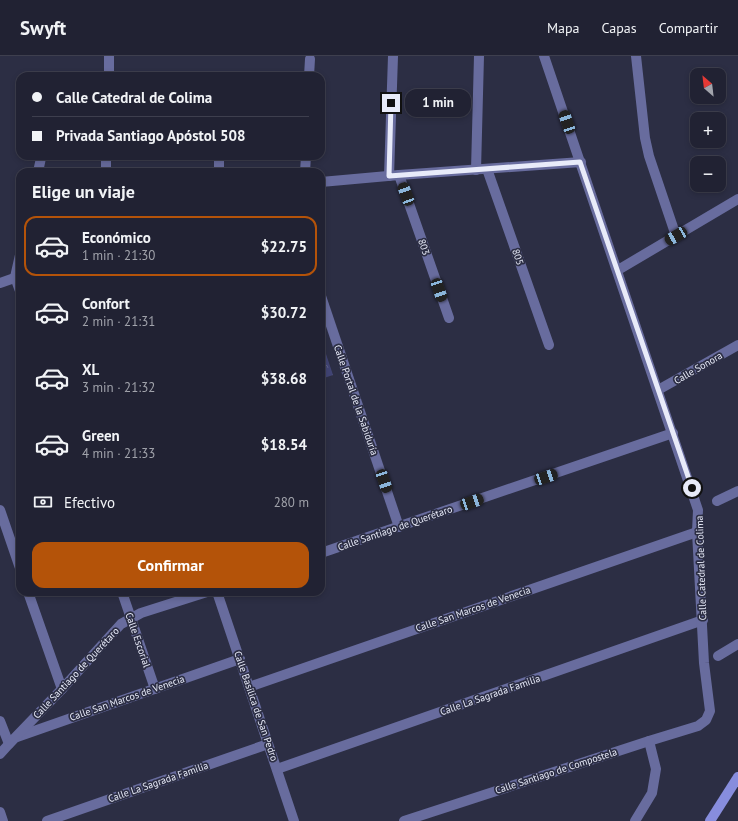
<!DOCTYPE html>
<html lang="es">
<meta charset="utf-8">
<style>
:root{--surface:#212233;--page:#2d2f3f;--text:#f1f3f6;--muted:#a2a4ac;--line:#3e3f4e;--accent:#b45309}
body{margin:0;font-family:"PT Sans",sans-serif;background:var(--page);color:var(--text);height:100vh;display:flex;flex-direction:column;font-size:15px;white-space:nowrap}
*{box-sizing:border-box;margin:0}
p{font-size:13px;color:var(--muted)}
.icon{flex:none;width:22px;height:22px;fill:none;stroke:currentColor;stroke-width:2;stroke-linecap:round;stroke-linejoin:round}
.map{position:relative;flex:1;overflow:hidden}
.side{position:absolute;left:16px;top:112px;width:309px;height:428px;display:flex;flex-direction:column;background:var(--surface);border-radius:12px;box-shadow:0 2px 6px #0003,0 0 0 1px var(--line)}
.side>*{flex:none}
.guide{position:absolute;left:16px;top:16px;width:309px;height:88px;border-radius:12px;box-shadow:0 2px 6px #0003,0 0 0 1px var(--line);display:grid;align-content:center;height:88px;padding:0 16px;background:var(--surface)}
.needle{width:26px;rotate:332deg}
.controls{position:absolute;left:690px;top:12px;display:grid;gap:8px}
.controls a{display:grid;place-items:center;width:36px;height:36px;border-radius:8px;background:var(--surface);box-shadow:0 2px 6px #0003,0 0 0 1px var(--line);font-size:20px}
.end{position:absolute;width:18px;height:18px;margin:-9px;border:5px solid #e8ebf9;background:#111;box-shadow:0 0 0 2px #111}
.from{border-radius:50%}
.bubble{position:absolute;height:28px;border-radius:12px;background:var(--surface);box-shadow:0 2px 6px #0003,0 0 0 1px var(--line);font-size:13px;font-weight:600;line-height:28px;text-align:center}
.car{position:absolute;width:12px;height:24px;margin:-12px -6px;border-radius:5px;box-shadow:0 0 3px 1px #0007;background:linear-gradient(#222 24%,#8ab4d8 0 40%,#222 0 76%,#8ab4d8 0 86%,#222 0)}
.guide b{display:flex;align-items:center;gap:14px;height:38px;font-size:15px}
.guide b+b{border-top:1px solid var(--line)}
.guide i{width:10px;height:10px;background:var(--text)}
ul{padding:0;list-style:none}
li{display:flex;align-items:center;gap:12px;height:60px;margin:0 8px 6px;padding:0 8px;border:2px solid transparent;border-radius:12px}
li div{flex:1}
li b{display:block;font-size:15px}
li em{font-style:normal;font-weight:600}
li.on{border-color:var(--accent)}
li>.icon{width:36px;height:36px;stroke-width:1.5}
h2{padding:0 16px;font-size:18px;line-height:48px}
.pay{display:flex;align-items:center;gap:10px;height:44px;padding:0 16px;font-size:15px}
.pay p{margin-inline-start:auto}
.primary-button{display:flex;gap:8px;margin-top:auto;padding:8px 16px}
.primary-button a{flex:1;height:46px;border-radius:12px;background:var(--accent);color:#fff;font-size:16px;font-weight:600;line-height:46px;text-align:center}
header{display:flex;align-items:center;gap:24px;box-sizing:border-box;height:56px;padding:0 20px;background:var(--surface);border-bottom:1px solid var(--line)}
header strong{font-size:19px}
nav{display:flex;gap:22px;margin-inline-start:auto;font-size:14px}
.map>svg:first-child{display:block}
</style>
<header>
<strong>Swyft</strong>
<nav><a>Mapa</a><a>Capas</a><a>Compartir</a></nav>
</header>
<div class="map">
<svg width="738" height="765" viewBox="0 0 738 765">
<defs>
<pattern id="forest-crowns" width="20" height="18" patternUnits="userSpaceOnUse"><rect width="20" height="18" fill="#414474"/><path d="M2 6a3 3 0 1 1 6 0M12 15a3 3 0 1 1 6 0" fill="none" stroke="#5c5f89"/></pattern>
</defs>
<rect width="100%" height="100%" fill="#2c2e44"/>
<polygon fill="url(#forest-crowns)" points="321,283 333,319 321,323"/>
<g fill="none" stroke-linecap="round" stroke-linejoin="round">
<g stroke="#686c9e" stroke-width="10">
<polyline points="636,0 645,82 649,100 676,180"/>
<polyline points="109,20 109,0"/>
<polyline points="309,20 310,3"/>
<polyline points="487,113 549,289"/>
<polyline points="476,114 479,0"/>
<polyline points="38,116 41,102"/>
<polyline points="106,116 106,100"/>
<polyline points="219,116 219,100"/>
<polyline points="305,116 306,100"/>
<polyline points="399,119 449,262"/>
<polyline points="389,120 393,0"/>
<polyline points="321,126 399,119 581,106"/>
<polyline points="20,199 15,221 20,235"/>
<polyline points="618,214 738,143"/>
<polyline points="0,227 20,220"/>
<polyline points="321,240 399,471"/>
<polyline points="658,334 738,289"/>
<polyline points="717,445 738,435"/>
<polyline points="0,454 20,512"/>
<polyline points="321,497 673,377"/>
<polyline points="28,536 62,633"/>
<polyline points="122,536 155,633"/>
<polyline points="217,536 294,765"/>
<polyline points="718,600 738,588"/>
<polyline points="249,631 697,476"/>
<polyline points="0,665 9,688"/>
<polyline points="17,681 240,603"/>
<polyline points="0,698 9,688 62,633 121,568 141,557 207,536"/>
<polyline points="277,713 703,564"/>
<polyline points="0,756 3,765"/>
<polyline points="47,765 268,688"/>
<polyline points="404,765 649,685 698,670 706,664 710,655 704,607 697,476 698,454 544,0"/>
<polyline points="635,765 652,737 656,713 649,685"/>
</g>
<polyline stroke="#878ddd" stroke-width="10" points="710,765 738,721"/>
</g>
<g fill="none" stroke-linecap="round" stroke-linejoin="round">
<polyline stroke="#e8ebf9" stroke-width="5" points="391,47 389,120 580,106 692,432"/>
</g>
<g text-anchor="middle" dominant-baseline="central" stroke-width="3.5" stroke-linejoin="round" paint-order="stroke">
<g font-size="10" fill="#e8ebf9" stroke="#2c2e44">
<text transform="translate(424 191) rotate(71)">803</text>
<text transform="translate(518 201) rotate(71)">805</text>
<text transform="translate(698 312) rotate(-30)">Calle Sonora</text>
<text transform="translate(356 344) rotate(71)">Calle Portal de la Sabiduría</text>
<text transform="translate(395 472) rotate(-19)">Calle Santiago de Querétaro</text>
<text transform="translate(701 512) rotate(-92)">Calle Catedral de Colima</text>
<text transform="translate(473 553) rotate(-19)">Calle San Marcos de Venecia</text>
<text transform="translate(138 584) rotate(71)">Calle Escorial</text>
<text transform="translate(76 617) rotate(-47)">Calle Santiago de Querétaro</text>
<text transform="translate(490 639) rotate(-19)">Calle La Sagrada Familia</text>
<text transform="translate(127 642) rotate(-19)">Calle San Marcos de Venecia</text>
<text transform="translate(256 650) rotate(71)">Calle Basílica de San Pedro</text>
<text transform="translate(556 715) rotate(-18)">Calle Santiago de Compostela</text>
<text transform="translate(158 726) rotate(-19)">Calle La Sagrada Familia</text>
</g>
</g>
</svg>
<div class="controls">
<a><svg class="needle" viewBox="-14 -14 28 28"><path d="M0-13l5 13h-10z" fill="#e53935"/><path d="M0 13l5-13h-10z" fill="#a2a4ac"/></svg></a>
<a>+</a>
<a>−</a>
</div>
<i class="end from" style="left:692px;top:432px"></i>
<i class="end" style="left:391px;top:47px"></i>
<div class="bubble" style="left:405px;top:33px;width:66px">1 min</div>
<i class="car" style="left:567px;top:66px;rotate:341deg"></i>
<i class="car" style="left:406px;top:138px;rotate:340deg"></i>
<i class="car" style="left:676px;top:180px;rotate:240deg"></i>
<i class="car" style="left:439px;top:234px;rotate:161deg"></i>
<i class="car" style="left:546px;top:421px;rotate:72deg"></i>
<i class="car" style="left:384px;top:425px;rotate:161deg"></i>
<i class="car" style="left:472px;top:446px;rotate:71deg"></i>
<div class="guide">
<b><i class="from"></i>Calle Catedral de Colima</b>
<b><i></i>Privada Santiago Apóstol 508</b>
</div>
<section class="side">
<h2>Elige un viaje</h2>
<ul>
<li class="on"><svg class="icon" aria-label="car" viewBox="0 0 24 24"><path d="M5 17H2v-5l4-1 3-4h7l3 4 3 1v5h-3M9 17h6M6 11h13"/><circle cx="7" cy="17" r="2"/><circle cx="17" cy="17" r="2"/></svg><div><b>Económico</b><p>1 min · 21:30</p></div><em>$22.75</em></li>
<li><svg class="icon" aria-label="car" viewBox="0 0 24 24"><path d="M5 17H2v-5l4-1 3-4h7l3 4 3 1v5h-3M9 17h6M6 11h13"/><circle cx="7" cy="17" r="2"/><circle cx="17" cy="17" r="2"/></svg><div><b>Confort</b><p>2 min · 21:31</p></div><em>$30.72</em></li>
<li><svg class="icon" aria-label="car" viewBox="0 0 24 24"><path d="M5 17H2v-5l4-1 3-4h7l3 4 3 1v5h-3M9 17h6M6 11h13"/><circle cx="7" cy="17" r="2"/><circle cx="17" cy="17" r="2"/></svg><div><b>XL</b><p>3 min · 21:32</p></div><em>$38.68</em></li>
<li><svg class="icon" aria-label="car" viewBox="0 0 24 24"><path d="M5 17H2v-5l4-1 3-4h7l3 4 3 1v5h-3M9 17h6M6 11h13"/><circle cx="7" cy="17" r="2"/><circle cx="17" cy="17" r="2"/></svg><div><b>Green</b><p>4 min · 21:33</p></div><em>$18.54</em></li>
</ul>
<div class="pay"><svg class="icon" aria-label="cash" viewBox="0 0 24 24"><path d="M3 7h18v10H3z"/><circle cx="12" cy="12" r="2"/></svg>Efectivo<p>280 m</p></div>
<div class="primary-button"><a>Confirmar</a></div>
</section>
</div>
